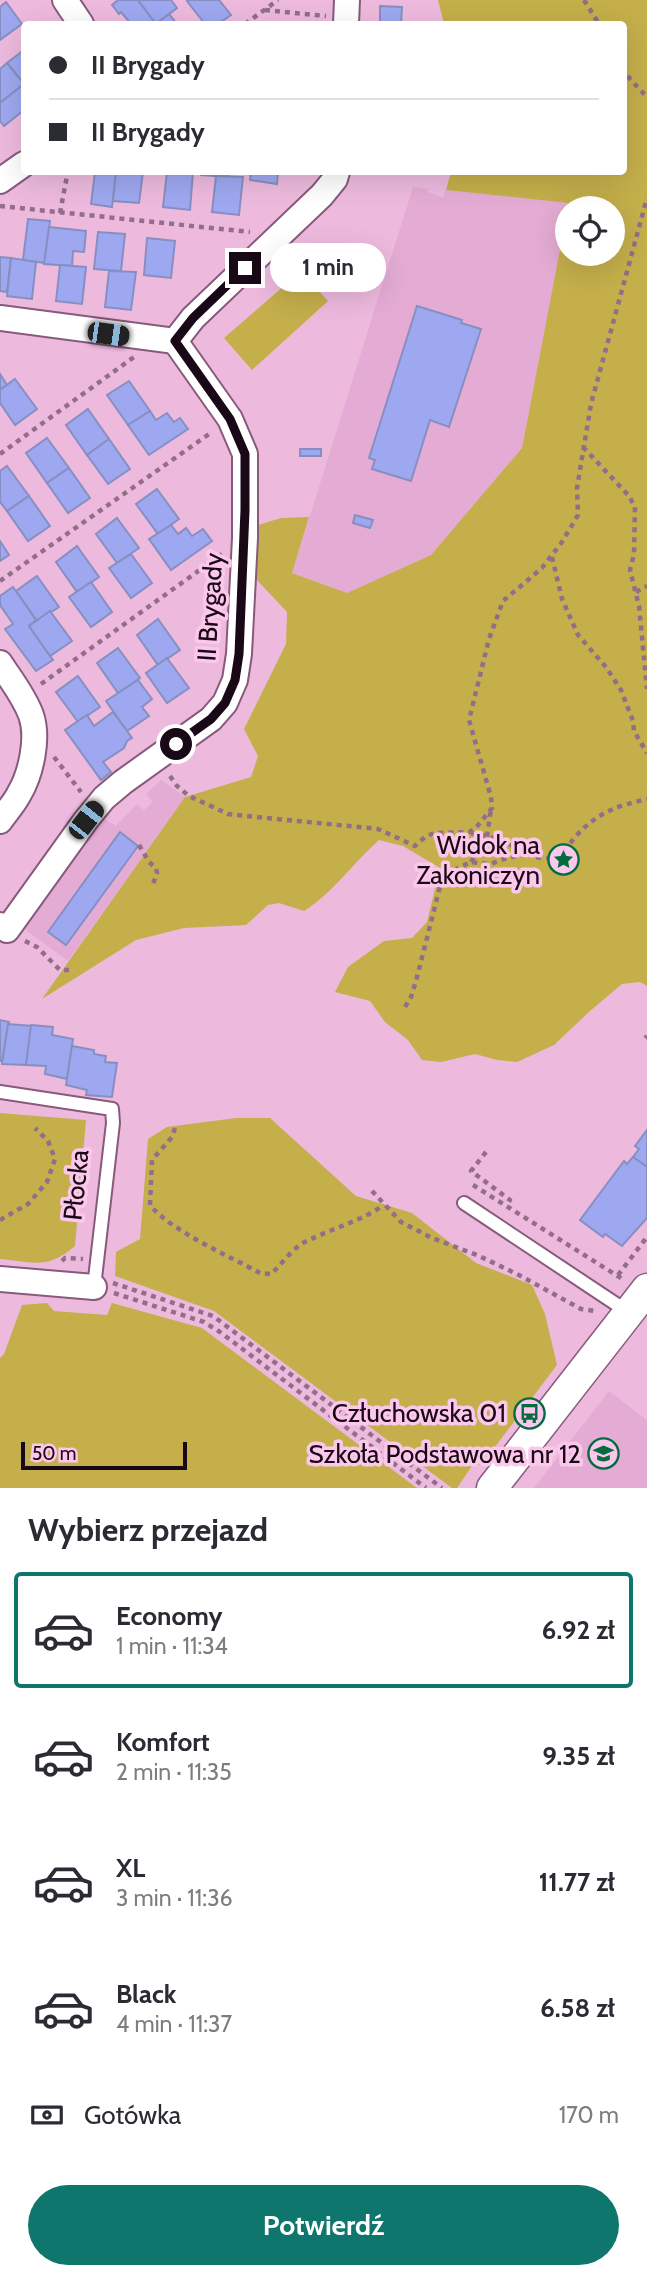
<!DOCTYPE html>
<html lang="pl">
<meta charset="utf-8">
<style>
:root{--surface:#fff;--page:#f2f2f3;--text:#2b2b33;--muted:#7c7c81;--line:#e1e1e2;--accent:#0f766e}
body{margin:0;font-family:Cabin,sans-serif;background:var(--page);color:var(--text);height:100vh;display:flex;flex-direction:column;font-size:26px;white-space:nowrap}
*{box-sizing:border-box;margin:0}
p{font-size:23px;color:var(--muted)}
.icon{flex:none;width:38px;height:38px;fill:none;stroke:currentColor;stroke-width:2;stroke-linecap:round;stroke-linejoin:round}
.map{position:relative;height:1488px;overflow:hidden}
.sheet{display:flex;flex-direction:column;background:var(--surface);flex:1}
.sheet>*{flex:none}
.hud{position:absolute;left:21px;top:21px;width:606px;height:154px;border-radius:7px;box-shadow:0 7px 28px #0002;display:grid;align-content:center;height:154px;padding:0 28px;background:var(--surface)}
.fabs{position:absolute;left:555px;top:196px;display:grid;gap:14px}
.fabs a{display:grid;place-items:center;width:70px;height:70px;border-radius:50%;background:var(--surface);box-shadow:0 7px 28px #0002;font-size:35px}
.scale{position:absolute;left:21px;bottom:18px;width:166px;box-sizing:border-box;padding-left:7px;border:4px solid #190815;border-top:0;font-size:19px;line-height:24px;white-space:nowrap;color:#190815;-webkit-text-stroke:5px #fbc7eb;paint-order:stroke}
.end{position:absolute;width:32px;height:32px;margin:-16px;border:9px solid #190815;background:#fff;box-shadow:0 0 0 4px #fff}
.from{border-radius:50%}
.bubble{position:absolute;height:49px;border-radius:24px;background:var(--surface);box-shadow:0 7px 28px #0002;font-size:23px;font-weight:700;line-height:49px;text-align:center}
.car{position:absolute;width:21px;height:42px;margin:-21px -10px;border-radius:9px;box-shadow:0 0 5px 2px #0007;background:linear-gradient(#222 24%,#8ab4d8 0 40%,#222 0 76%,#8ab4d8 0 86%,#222 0)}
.hud b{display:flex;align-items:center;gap:24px;height:66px;font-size:26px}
.hud b+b{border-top:2px solid var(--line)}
.hud i{width:18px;height:18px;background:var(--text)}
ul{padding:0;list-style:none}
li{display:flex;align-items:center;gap:21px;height:116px;margin:0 14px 10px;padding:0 14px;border:4px solid transparent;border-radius:7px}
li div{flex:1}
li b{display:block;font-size:26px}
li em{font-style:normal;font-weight:700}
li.current{border-color:var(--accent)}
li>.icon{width:63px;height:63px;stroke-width:1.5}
h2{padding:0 28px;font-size:32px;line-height:84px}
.pay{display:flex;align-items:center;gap:18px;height:77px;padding:0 28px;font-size:26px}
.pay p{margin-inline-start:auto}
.cta{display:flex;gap:14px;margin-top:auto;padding:14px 28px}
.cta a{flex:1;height:80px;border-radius:42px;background:var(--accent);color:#fff;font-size:28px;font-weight:700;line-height:80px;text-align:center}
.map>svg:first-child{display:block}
</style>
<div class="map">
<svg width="647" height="1488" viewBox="0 0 647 1488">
<rect width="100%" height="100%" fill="#edbade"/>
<g fill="#e4acd4">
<polygon points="413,187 428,189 428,192 443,198 446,190 569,203 522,448 431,555 347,593 292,573"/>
<polygon points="161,780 185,797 68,961 20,926 100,816 116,826 137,804 144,810 153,802 146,794"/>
<polygon points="609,1391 647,1420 647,1488 534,1488"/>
</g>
<g fill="#c4af4b">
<path d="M438 0H647V986L640 982 622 984 590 1011 554 1045 517 1062 497 1060 475 1054 441 1062 422 1060 408 1040 385 1022 370 1001 335 992 348 967 384 941 412 938 427 922 440 868 403 846 379 840C353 863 333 893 304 911L279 903 268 905 246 925 184 928 136 940 42 999 185 797 251 777 258 756 244 729 286 644 287 612 256 579 258 525 281 518 309 517 292 573 347 593 431 555 522 448 567 213V254H612V208H568V203L446 190 451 172H623V24H444Z"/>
<polygon points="301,271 328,301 252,370 224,338"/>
<path d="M0 1113 86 1120 75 1246C47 1270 34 1262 0 1259Z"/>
<polygon points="236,1118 270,1118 356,1196 412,1213 476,1263 532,1285 545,1314 557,1365 482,1464 472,1466 457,1488 452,1488 214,1311 115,1276 116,1252 140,1239 148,1139 167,1127"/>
<polygon points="47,1303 54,1311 107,1315 112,1303 202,1328 417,1488 0,1488 0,1358 4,1354 22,1305"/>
</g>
<g fill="#9ea8f0" stroke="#878fc2" stroke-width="2">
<polygon points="118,0 138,0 156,24 131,24 121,12 119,14 112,5"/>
<polygon points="138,0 171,0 177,8 156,24"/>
<polygon points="189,0 219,0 231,15 218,24 205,24 187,1"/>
<polygon points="6,2 22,24 0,40 0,7"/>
<polygon points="380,6 402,7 401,24 380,24"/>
<polygon points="169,14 177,24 156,24"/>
<polygon points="24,50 24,84 7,63"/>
<polygon points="7,63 24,84 0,103 0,69"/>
<polygon points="24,84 24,110 4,126 0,121 0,103"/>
<polygon points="95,172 116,172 112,207 91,204"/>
<polygon points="116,172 143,172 139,203 113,201"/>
<polygon points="167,172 193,172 190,210 163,207"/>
<polygon points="201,172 229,172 228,177 201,175"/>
<polygon points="251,172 278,172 277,184 250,180"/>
<polygon points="216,176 243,177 239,215 212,212"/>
<polygon points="28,219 50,221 45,263 23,260"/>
<polygon points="49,227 86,231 84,252 73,251 72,266 44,264"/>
<polygon points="98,232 125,234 121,271 94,269"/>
<polygon points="147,238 175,241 171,278 144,275"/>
<polygon points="0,257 11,258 7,292 0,291"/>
<polygon points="11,258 36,262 32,299 7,296"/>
<polygon points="60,265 86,267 82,304 56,301"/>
<polygon points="109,271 136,272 131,310 105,307"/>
<polygon points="417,306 462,320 461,323 481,329 449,427 430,420 411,481 372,469 375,460 369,458"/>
<polygon points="0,374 7,385 0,390"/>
<polygon points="15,379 37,409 15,425 0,403 0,390"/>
<polygon points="129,381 150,411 128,425 107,395"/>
<polygon points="88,409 109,439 87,455 66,425"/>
<polygon points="150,411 156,420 167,413 174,422 180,418 188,429 149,455 128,425"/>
<polygon points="47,438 69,468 47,483 26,453"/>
<polygon points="109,439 130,469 108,484 87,455"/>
<rect x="300" y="449" width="21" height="7"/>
<polygon points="7,466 29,496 7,511 0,502 0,471"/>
<polygon points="69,468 90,498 68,513 47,483"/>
<polygon points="157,489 179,519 158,534 136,504"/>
<polygon points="29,496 50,526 28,541 7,511"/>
<polygon points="355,515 373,520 370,528 353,523"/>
<polygon points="117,518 139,548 117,563 96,534"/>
<polygon points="171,525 178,534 186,528 192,536 203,529 212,541 171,570 149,539"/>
<polygon points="0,541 9,555 0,561"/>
<polygon points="77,546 99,577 77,592 56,562"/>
<polygon points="131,554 152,583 131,598 109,568"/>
<polygon points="37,576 59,607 37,621 16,591"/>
<polygon points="91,582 112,612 91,627 69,597"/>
<polygon points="13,587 36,620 29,626 53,660 36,671 5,629 13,624 0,605 0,596"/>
<polygon points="50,611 72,641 50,656 29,626"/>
<polygon points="158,619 180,650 158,665 137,635"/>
<polygon points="118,648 140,678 118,693 97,663"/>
<polygon points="167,658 189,688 167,703 146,673"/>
<polygon points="78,676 100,707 78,722 56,692"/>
<polygon points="138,680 152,699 142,707 149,716 127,731 106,701"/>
<polygon points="113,712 132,738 127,741 124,748 103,762 111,772 101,780 65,730 87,715 94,726"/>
<polygon points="120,832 138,846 66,945 48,932"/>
<polygon points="0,1020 9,1022 2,1061 0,1061"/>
<polygon points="8,1024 32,1026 26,1065 2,1064"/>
<polygon points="31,1025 53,1027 52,1035 73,1039 67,1079 45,1074 46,1066 26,1065"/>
<polygon points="72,1046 94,1050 94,1054 106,1056 105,1062 117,1063 112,1097 86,1095 87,1090 66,1085"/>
<polygon points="647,1130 647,1167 633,1157 639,1149 635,1146"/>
<polygon points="633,1157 647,1167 647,1218 622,1246 605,1234 603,1237 580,1220 624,1161 627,1164"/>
</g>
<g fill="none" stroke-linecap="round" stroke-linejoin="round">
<defs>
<g id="service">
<polyline points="0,1092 112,1109 113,1123 94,1287"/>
<polyline points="464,1203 628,1312"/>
</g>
<g id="minor">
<polyline points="65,0 81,24"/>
<polyline points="346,24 347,0"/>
<polyline points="0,181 24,164"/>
<polyline points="0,318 175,341"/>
<path d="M0 663C11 680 24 696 31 715 39 738 31 774 19 794 14 804 6 812 0 821"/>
<polyline points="0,925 7,930 86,820 104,798 123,782 211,719 225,703 235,680 239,654 245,538 245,454 230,419 175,341 193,318 322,195 335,179 337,172"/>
<polyline points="0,1279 94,1287"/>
</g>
<polyline id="tertiary" points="492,1488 647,1289"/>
</defs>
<use href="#service" stroke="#875a7b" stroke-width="16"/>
<use href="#minor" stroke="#875a7b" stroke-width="28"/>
<use href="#tertiary" stroke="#875a7b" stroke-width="33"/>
<g stroke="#926e88" stroke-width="4.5" stroke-dasharray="5 5" stroke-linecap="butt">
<polyline points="584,0 599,24"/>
<polyline points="265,10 326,16"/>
<polyline points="245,24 278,0"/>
<polyline points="623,67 630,79 647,97"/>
<polyline points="0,206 250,232"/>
<polyline points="60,213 67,176"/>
<polyline points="583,447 629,496 635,507 634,554 630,570 639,606 647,689"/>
<polyline points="0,454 134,357"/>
<polyline points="552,557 562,599 578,635 606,667 621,690 633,721 634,731 647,753"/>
<polyline points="0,581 212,432"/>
<polyline points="636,592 647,586"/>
<polyline points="41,684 222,554"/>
<polyline points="54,757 81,792"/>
<polyline points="170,776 177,786 189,796 228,814 378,829 415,846 425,837 434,833 469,832 475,829 492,808 491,797 469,720 489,639 503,601 542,568 562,542 578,515 577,488 591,404 647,198"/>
<path d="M471 833C482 835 492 837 503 841 518 848 530 859 548 858 564 858 567 846 576 836 598 812 617 806 647 799"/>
<polyline points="139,845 149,862 156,868 157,873 153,884"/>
<polyline points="471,862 487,836 491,809"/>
<polyline points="25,941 37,947 60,970 69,970"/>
<polyline points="405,1007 411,997 416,981 443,875 471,862 490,864 510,857 529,855"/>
<polyline points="645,1038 647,1036"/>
<path d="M175 1128 172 1137 152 1160 150 1205C171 1231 229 1256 260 1273L271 1274C281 1265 291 1250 303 1243 330 1229 359 1222 384 1205"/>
<polyline points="486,1152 471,1171 510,1200 506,1205"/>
<polyline points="473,1185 624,1280"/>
<polyline points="372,1191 401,1222 432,1238 477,1255 517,1274 581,1309 595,1311"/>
<polyline points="0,1220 28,1204 47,1182 55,1159 48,1141 35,1128"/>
<polyline points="62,1261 65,1258 83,1259"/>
<polyline points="618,1275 647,1237"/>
<polyline points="113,1283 213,1316 442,1488"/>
<polyline points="114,1293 204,1322 220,1332 426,1488"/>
</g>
<use href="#service" stroke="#fff" stroke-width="12"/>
<use href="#minor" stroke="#fff" stroke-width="24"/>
<use href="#tertiary" stroke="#fff" stroke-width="30"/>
</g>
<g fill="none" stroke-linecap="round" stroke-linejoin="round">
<polyline stroke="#190815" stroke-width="9" points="176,744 211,719 225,703 235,680 239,654 245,510 245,454 230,419 175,341 193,318 245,268"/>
</g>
<defs>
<symbol id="sight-ring" viewBox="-11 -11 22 22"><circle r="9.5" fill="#fbc7eb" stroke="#066a40" stroke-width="1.5"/><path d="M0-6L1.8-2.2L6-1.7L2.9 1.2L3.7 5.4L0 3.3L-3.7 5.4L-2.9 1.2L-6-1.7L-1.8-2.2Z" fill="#066a40"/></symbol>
<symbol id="bus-ring" viewBox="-11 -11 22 22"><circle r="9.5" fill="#fbc7eb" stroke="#066a40" stroke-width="1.5"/><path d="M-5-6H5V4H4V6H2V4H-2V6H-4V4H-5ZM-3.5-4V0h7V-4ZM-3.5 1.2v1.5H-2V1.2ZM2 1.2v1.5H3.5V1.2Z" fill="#066a40"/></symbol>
<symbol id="school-ring" viewBox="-11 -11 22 22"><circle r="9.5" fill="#fbc7eb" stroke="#066a40" stroke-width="1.5"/><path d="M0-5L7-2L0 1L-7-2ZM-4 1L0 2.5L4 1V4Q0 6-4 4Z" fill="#066a40"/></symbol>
</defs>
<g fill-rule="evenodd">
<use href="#sight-ring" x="546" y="842" width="35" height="35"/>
<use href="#bus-ring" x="512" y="1396" width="35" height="35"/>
<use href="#school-ring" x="586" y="1436" width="35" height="35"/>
</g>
<g text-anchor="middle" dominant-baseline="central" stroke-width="7" stroke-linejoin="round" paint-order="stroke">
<g font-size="26" fill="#190815" stroke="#fbc7eb">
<text transform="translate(210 607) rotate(-86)">II Brygady</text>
<text transform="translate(76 1185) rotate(-84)">Płocka</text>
</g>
<g font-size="26" fill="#190815" stroke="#fbc7eb" text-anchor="end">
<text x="540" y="845">Widok na<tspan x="540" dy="30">Zakoniczyn</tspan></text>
<text x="506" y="1413">Człuchowska 01</text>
<text x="581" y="1454">Szkoła Podstawowa nr 12</text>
</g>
</g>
</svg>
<div class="fabs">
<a><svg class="icon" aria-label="locate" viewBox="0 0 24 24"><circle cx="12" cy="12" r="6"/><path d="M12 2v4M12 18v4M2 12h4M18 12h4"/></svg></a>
</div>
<div class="scale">50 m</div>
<i class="end from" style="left:176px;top:744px"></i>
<i class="end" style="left:245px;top:268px"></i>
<div class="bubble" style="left:270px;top:243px;width:116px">1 min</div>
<i class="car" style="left:108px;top:334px;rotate:98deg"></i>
<i class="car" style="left:86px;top:820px;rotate:38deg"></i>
<div class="hud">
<b><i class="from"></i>II Brygady</b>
<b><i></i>II Brygady</b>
</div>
</div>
<section class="sheet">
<h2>Wybierz przejazd</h2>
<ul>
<li class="current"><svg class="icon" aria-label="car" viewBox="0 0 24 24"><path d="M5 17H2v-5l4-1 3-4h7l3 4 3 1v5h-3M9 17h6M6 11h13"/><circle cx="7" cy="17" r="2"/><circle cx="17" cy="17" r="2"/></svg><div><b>Economy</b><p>1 min · 11:34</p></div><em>6.92 zł</em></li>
<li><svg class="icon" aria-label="car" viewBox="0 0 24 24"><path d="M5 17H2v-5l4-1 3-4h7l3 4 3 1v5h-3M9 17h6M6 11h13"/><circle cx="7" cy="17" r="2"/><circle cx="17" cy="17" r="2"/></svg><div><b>Komfort</b><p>2 min · 11:35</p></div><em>9.35 zł</em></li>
<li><svg class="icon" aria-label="car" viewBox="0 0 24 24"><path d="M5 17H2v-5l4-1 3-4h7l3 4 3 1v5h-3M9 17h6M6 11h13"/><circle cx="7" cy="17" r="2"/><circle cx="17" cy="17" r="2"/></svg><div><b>XL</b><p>3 min · 11:36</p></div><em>11.77 zł</em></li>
<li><svg class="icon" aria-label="car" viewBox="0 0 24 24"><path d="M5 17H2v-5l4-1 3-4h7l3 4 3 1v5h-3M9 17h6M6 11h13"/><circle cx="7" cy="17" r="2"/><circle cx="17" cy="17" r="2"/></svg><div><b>Black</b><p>4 min · 11:37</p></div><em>6.58 zł</em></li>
</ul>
<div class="pay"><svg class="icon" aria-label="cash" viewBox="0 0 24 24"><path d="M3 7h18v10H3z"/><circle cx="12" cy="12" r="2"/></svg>Gotówka<p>170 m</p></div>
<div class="cta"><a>Potwierdź</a></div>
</section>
